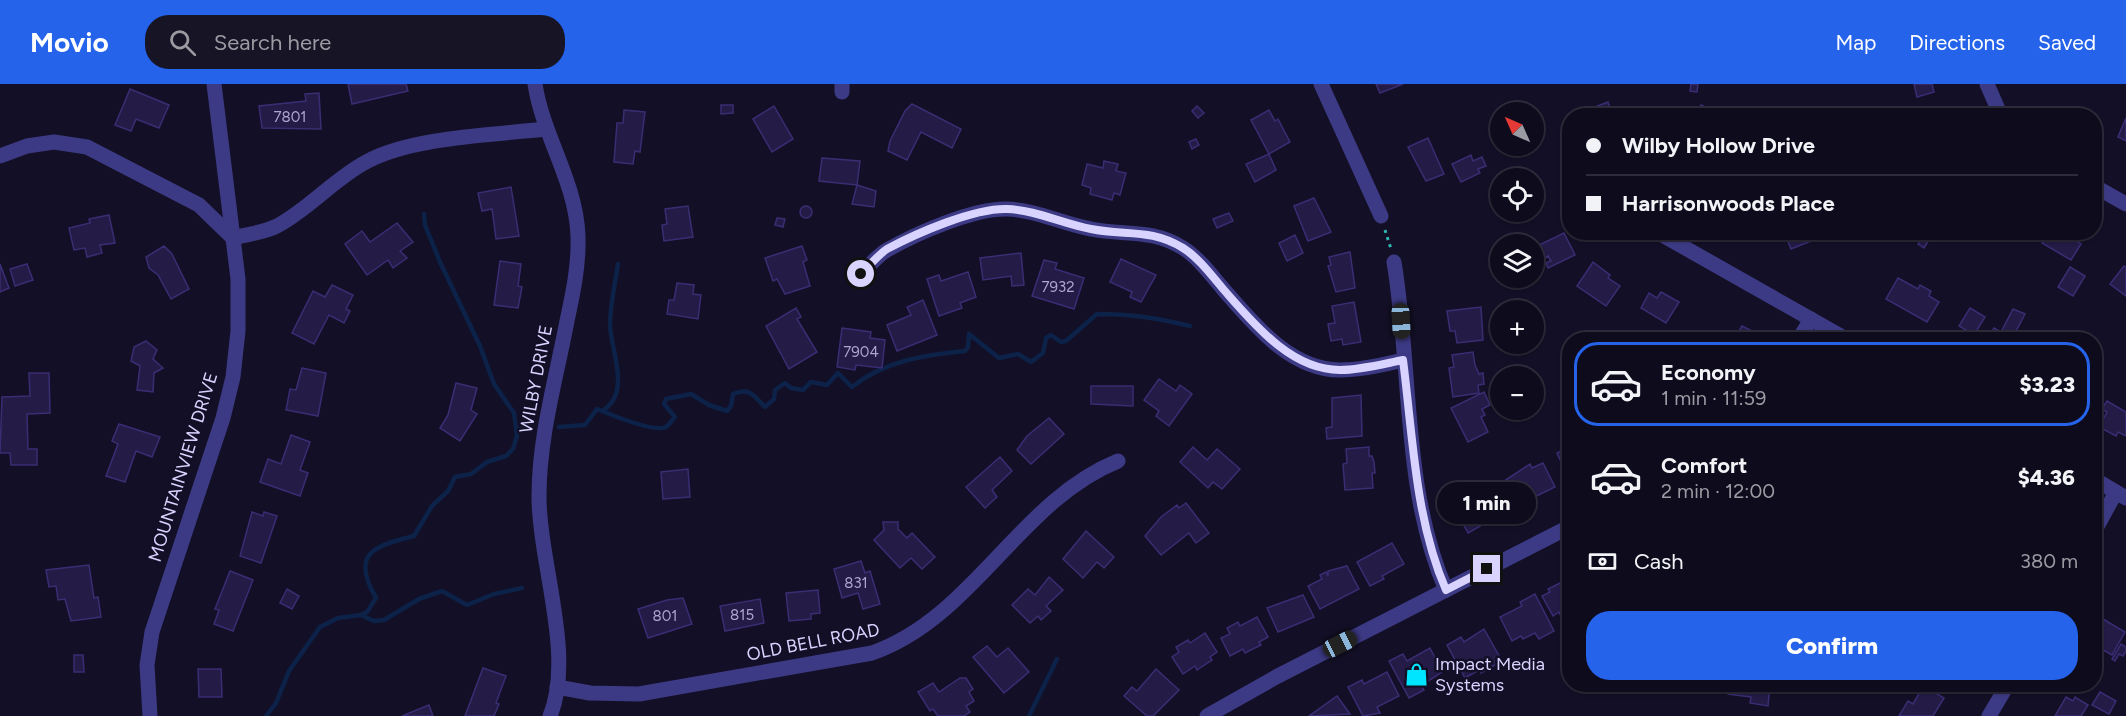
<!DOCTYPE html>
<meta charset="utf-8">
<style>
:root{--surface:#0e0b1c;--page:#171425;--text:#f1f3f6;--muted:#9b9ba3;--line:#2e2b3b;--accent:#2563eb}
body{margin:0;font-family:Figtree,sans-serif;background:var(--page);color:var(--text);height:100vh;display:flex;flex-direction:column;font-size:22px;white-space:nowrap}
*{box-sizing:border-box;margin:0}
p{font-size:20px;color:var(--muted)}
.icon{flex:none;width:33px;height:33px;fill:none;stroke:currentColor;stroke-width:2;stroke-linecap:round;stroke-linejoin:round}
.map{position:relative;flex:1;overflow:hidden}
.panel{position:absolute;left:1562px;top:248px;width:540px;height:360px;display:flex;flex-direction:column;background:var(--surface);border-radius:24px;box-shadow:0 2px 4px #0004,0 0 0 2px var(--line)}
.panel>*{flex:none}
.banner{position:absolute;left:1562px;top:24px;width:540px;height:132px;border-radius:24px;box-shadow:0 2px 4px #0004,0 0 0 2px var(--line);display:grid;align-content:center;height:132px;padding:0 24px;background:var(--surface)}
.needle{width:39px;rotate:315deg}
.buttons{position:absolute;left:1490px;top:18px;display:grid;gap:12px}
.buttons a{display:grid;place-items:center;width:54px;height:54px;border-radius:50%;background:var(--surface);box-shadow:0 2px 4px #0004,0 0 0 2px var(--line);font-size:30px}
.end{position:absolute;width:27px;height:27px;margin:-14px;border:8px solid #d9d4ff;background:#111;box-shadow:0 0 0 3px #111}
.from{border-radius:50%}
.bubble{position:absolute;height:42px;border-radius:21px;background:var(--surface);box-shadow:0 2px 4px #0004,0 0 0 2px var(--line);font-size:20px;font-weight:800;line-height:42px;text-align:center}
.car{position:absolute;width:18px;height:36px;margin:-18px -9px;border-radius:8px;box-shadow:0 0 4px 2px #0007;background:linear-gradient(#222 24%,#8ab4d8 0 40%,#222 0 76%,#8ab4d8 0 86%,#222 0)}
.banner b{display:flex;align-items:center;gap:21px;height:57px;font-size:22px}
.banner b+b{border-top:2px solid var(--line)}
.banner i{width:15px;height:15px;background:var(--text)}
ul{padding:10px 0 0;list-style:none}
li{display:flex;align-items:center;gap:18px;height:84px;margin:0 12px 9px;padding:0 12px;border:3px solid transparent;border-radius:24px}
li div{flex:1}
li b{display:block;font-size:22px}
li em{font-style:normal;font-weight:800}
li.current{border-color:var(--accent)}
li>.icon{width:54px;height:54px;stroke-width:1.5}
.pay{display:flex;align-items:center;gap:15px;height:66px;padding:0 24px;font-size:22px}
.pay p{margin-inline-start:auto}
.action{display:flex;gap:12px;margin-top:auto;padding:12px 24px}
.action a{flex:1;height:69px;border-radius:24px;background:var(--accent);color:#fff;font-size:24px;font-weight:800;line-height:69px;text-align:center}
header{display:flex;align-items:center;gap:36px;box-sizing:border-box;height:84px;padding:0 30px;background:var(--accent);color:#fff}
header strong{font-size:28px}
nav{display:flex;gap:33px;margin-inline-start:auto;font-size:21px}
.search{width:420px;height:54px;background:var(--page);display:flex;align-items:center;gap:15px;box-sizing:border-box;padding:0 21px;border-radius:24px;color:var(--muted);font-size:22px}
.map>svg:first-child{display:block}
</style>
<header>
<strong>Movio</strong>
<div class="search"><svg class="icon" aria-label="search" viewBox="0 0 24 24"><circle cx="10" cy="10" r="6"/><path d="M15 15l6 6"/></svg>Search here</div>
<nav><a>Map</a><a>Directions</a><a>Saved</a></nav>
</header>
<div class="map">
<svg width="2126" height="632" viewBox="0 0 2126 632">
<rect width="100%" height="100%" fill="#130f26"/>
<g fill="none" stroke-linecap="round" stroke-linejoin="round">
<g stroke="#0c2248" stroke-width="4.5">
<path d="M606 329 604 326C631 307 611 267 610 241 610 222 615 200 618 180"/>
<path d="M559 343 585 341 597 325C609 330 655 349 666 343 669 341 672 336 675 333L664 320 666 315 691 310 709 321 727 327 731 322 733 310C750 303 753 311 765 323L774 315 775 306 785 299 791 304 803 306 811 298 827 301 838 289 852 303C884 277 925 271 965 267L968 263 969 250 999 274 1018 270 1031 278 1043 269 1046 254 1051 251 1061 258 1066 257 1097 230C1131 230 1157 234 1190 242"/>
<polyline points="516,345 532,344"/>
<path d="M361 531 367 528 376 514C350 469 374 462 414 452L432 422 448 407 455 393 471 390 487 378 506 372 513 365 517 352 514 329 494 300 480 262 440 178 425 141 424 130"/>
<polyline points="266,632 276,619 289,587 320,543 338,534 353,532 361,531 374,537 384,536 419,515 442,507 467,521 494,510 522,504"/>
<polyline points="1029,632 1057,575"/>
</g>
</g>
<g fill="#241b47" stroke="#3b2d73" stroke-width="1.5">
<polygon points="348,0 406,0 408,7 352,20"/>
<polygon points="1376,0 1403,0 1380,9"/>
<polygon points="1691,0 1698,0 1697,8 1690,7"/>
<polygon points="1914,0 1932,0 1934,8 1917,13"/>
<polygon points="130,5 169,21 159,44 136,35 131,47 115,41"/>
<polygon points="319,9 321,45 262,44 259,22 306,17 305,10"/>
<polygon points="1608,18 1613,32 1599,32 1595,23"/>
<polygon points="912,20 961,45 952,64 921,48 907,76 888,67 890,57 905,27"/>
<polygon points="721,21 733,21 733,29 721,30"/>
<polygon points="1701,21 1710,25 1706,32 1696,32"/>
<polygon points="774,22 793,55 772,68 753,35"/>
<polygon points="1197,22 1204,29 1198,34 1192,27"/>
<polygon points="624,26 645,28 640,68 635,67 633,80 614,78 617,39 623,39"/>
<polygon points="1269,26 1275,37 1278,35 1290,58 1269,70 1251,36"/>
<polygon points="2126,34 2126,57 2118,53"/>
<polygon points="1428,54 1444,90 1426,97 1408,63"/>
<polygon points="1196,55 1199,61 1192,65 1189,58"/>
<polygon points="1269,70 1276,86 1255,98 1246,80"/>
<polygon points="1471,71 1473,77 1482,73 1486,82 1478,85 1480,89 1461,98 1452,80"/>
<polygon points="822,74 860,77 857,101 819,97"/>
<polygon points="1566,74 1569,77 1569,91 1561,77"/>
<polygon points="1104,77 1118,80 1116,87 1126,89 1120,111 1114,109 1112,116 1090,110 1091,104 1082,101 1087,80 1103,84"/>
<polygon points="857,101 876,107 874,123 852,120"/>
<polygon points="511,103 519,152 496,155 492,125 482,127 478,109"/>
<polygon points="1314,114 1331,148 1308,157 1294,122"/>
<circle cx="806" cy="128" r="6"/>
<polygon points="688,122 693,153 664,157 662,141 667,140 665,125"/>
<polygon points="1229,129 1233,137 1217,144 1213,135"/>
<polygon points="109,131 115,159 100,161 102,169 87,173 85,164 74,166 69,144 90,139 89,135"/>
<polygon points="777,134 785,135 783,143 775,141"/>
<polygon points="397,139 413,158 400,167 407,174 393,184 388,176 367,191 345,160 362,147 370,158"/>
<polygon points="1784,148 1807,148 1811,157 1791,165"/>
<polygon points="2048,148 2074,150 2072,154 2081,160 2071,176 2042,159"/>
<polygon points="1564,149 1575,171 1548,184 1546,179 1551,177 1548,172 1539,177 1533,164"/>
<polygon points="1295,151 1303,169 1287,177 1279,159"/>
<polygon points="1923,152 1929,156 1924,164 1918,160"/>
<polygon points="164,162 172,170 189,205 171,215 158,191 149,184 146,173"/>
<polygon points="802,162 807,176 803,178 810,202 785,210 777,195 773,197 765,174"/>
<polygon points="1350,168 1355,204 1336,208 1328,182 1331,181 1329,173"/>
<polygon points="1021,169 1024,201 1012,202 1011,192 983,196 980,174"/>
<polygon points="1500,171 1500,193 1491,177"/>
<polygon points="1121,175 1156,191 1141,218 1130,213 1132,208 1110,198"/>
<polygon points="1044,176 1057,179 1055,185 1084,194 1074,225 1032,212"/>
<polygon points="500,177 521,180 518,202 522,203 518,224 494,221"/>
<polygon points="1593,178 1610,191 1608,194 1620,202 1606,222 1577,202"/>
<polygon points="0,180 9,204 0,208"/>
<polygon points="27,180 33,196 15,202 10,185"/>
<polygon points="2124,182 2126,183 2126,212 2110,200"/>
<polygon points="2070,183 2085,192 2073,212 2058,203"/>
<polygon points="968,188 976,213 960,219 962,224 939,232 927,195 939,191 941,197"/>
<polygon points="1898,194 1918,205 1920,201 1931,207 1929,212 1939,218 1927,238 1886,215"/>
<polygon points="677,199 694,201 693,210 701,211 698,235 667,230 669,216 674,216"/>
<polygon points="332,201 353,211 346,225 350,227 344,239 329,231 314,260 292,249 313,207 325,213"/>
<polygon points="1661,208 1679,218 1666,239 1641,224 1649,209 1657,214"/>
<polygon points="923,216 937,251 897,267 887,241 911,231 907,223"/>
<polygon points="1354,218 1361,258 1343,261 1342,255 1331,257 1328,240 1335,239 1332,222"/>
<polygon points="1481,223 1483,256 1457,259 1455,247 1450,247 1447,227"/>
<polygon points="796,224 801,233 797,235 817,268 789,285 766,242"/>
<polygon points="1970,224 1985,233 1974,251 1959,242"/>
<polygon points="2013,225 2025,230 2012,255 1988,255 1994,244 2001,248"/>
<polygon points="1742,242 1762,252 1760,255 1734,255"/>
<polygon points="842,244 871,248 870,254 885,256 882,284 856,281 855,286 837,283"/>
<polygon points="146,257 157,266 153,275 163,284 154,289 153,308 137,306 140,282 131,277 134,263"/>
<polygon points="1473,268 1475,281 1479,290 1483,289 1484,300 1478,301 1479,309 1453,313 1449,284 1454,283 1452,271"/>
<polygon points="302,284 326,289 318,332 286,326 290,305 296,306"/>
<polygon points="29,289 49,289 50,329 27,330 28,365 37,365 37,381 11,381 10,369 0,369 2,313 30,312"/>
<polygon points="1159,295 1176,307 1180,301 1192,310 1169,342 1156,332 1159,327 1144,316"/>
<polygon points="456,299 477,304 471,326 477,330 460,357 440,344 448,331"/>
<polygon points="1091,302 1133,302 1133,322 1091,320"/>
<polygon points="1484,308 1490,321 1482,325 1485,331 1481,333 1488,348 1468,358 1451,324"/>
<polygon points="1361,311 1362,352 1327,355 1326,344 1332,343 1332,314"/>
<polygon points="2107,317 2126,328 2126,352 2118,348 2116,352 2099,343 2107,328 2102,325"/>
<polygon points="1049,334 1064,350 1031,380 1017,366 1027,352"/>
<polygon points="119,340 160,353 152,373 136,367 125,398 106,392 118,360 112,357"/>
<polygon points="291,351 310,358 300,386 308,389 300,412 260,398 268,375 281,380"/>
<polygon points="1193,363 1207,376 1217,365 1240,385 1222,405 1213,398 1208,404 1180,378"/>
<polygon points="1369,363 1369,372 1372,372 1374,378 1375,389 1372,389 1373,404 1345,406 1343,380 1347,379 1346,365"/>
<polygon points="1569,363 1569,391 1567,391 1557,369"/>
<polygon points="1000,373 1012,387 992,406 997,413 985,424 966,403"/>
<polygon points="1543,379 1555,403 1516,422 1504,397 1530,380 1532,384"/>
<polygon points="688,385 690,413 663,415 661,388"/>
<polygon points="1490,403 1503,425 1482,436 1484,440 1468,449 1454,423"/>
<polygon points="1186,419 1209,449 1196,459 1189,449 1161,471 1145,452 1161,433 1177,421 1179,424"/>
<polygon points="252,428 263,432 264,428 277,432 261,479 240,472"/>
<polygon points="883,438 898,438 898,445 907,454 912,449 935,473 922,485 911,474 900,484 874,456 884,446"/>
<polygon points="1086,447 1114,473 1104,484 1097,478 1083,494 1063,475"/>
<polygon points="1392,459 1404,480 1382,492 1384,495 1370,502 1357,478"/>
<polygon points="861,477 865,489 870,487 880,520 863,525 858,509 842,514 834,485"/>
<polygon points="89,481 94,514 98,513 101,533 71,537 65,515 58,516 56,502 49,503 46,486"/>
<polygon points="1347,482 1359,505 1320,525 1308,502 1322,495 1320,491 1326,488 1328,492 1328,487"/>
<polygon points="230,487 253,496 233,547 214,540 219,526 215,525"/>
<polygon points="1049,493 1063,506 1046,522 1051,527 1041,536 1038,532 1030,539 1012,521 1028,505 1035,511"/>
<polygon points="1564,497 1566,501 1569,499 1569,531 1562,535 1559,528 1553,532 1542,512 1550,508 1548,505"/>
<polygon points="287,505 299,512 292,525 280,519"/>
<polygon points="818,506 820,529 811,530 811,535 789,537 786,509"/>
<polygon points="1535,510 1554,547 1539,555 1535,549 1523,555 1521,552 1512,557 1500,533 1522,522 1520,518"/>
<polygon points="1303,511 1314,533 1278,548 1267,524"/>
<polygon points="683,514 692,540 648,554 638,525 667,516"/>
<polygon points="760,515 764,539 725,547 720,522"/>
<polygon points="1257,533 1268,553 1259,558 1261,561 1245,569 1243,565 1230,572 1221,554 1230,550 1227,544 1238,538 1240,542"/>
<polygon points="2103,535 2125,548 2112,571 2094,561 2094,551"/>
<polygon points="1484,545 1502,577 1481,589 1479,586 1465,594 1447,561 1461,553 1464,558"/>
<polygon points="1205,549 1217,568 1210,573 1212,576 1197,586 1195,582 1183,590 1172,573 1179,568 1176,563 1188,556 1190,559"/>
<polygon points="2121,560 2126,563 2126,567 2123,572 2119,570 2115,577 2112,575"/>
<polygon points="987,562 997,573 1008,564 1029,588 1004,609 973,573"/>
<polygon points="1430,564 1442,588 1421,602 1424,606 1409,614 1389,577 1403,570 1407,577"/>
<polygon points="74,571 83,571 84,588 74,588"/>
<polygon points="483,584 506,592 496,619 499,620 494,632 465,632"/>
<polygon points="198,585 221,585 222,613 199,613"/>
<polygon points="1156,585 1179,606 1153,632 1147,632 1124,612 1132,603 1137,607"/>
<polygon points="1387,588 1399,612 1377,623 1380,629 1363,632 1348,603 1362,596 1364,600"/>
<polygon points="960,594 966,594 973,605 969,608 974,617 966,622 970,628 964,632 938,632 933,625 930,627 918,608 933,599 939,608"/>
<polygon points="1729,600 1770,600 1768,622 1750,619 1751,613 1728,610"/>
<polygon points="1921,600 1943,600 1937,610 1944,614 1933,632 1899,632 1908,617 1913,620 1924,601"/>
<polygon points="2100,608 2116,617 2109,630 2092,621"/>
<polygon points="1337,612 1350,630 1309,632"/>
<polygon points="2066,613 2073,617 2075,613 2088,621 2081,632 2055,632"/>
<polygon points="429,621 433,632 402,632"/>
</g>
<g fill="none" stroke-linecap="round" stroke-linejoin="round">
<polyline stroke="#2fb8b0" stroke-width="3" stroke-dasharray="3 4.5" stroke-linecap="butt" points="1385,146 1391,165"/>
<g stroke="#3d3a85" stroke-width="15">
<path d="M535 0C543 53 576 97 578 152 579 181 573 209 567 237 556 295 539 353 539 412 539 479 575 571 550 632"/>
<polyline points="842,0 842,8"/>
<polyline points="1321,0 1381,132"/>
<polyline points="1987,0 2001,32"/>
<path d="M0 72 27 62 54 58 87 63 199 121 233 154C247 150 263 149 277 142 309 125 334 95 366 78 411 53 493 51 545 45"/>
<polyline points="2094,102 2126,120"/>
<polyline points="1657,148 1846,255"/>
<path d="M1394 178C1412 286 1402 405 1446 506"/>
<path d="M861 190C869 182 878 171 887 166 917 149 974 124 1007 125 1036 126 1063 140 1091 145 1125 152 1151 144 1183 164 1199 174 1212 192 1224 206 1254 240 1290 286 1340 286 1361 286 1383 281 1403 276"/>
<polyline points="1799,255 1811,235"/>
<polyline points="2094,395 2126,414"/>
<polyline points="2094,448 2116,408"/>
<path d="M557 603 590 609 639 610 872 569C973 534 1019 417 1118 377"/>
<polyline points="150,632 147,581 152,548 223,334 233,293 238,247 238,195 214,0"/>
<polyline points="1207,632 1276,593 1569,443"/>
<polyline points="1989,632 2008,600"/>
</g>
</g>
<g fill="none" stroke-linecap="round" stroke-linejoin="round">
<path stroke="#d9d4ff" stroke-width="8" d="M861 190C869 182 878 171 887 165 917 149 974 124 1007 125 1036 126 1063 140 1091 145 1125 152 1151 144 1183 164 1199 174 1212 192 1224 206 1254 240 1291 286 1340 286 1361 286 1383 280 1403 276 1413 353 1415 435 1446 506L1487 485"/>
</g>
<defs>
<symbol id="shop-bare" viewBox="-9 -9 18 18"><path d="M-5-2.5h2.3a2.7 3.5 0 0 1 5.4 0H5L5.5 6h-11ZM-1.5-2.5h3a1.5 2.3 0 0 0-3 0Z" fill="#00e5ff" stroke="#130f26" stroke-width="2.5" paint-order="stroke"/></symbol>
</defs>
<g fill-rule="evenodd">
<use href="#shop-bare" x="1400" y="574" width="33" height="33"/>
</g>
<g text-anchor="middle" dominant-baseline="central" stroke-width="5" stroke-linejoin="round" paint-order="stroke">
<g font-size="15" fill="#aca6d1">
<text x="290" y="33">7801</text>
<text x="1058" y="203">7932</text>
<text x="861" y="268">7904</text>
<text x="856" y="499">831</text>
<text x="742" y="531">815</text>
<text x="665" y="532">801</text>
</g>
<g font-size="18" fill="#d9d4ff" stroke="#130f26">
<text transform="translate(536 295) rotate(-79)">WILBY DRIVE</text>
<text transform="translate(183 383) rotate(-73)">MOUNTAINVIEW DRIVE</text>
<text transform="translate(813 558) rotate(-11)">OLD BELL ROAD</text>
</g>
<g font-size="18" fill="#d9d4ff" stroke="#130f26" text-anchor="start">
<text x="1435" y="580">Impact Media<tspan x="1435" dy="21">Systems</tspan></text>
</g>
</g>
</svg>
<div class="buttons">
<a><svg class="needle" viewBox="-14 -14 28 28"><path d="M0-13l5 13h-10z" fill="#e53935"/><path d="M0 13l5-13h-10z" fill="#9b9ba3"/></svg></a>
<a><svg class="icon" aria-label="locate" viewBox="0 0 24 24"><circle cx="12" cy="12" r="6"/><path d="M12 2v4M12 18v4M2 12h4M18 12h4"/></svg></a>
<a><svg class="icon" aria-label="layers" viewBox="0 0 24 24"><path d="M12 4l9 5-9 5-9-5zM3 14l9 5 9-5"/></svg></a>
<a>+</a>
<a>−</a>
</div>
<i class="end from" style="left:861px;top:190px"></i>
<i class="end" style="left:1487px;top:485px"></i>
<div class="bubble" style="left:1437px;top:398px;width:99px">1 min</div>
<i class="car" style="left:1401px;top:237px;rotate:177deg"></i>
<i class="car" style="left:1340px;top:560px;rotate:63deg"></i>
<div class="banner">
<b><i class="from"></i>Wilby Hollow Drive</b>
<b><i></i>Harrisonwoods Place</b>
</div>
<section class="panel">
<ul>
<li class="current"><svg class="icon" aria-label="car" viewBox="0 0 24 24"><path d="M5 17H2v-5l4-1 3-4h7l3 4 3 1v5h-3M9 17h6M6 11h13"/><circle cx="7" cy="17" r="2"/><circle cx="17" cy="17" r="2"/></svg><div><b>Economy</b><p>1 min · 11:59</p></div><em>$3.23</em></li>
<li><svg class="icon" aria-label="car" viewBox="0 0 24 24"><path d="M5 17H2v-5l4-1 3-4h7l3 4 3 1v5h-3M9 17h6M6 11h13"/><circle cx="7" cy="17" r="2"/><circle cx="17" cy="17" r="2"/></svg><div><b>Comfort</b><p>2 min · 12:00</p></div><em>$4.36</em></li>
</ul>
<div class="pay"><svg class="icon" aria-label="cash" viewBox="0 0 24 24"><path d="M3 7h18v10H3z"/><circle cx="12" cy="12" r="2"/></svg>Cash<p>380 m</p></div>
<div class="action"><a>Confirm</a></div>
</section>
</div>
